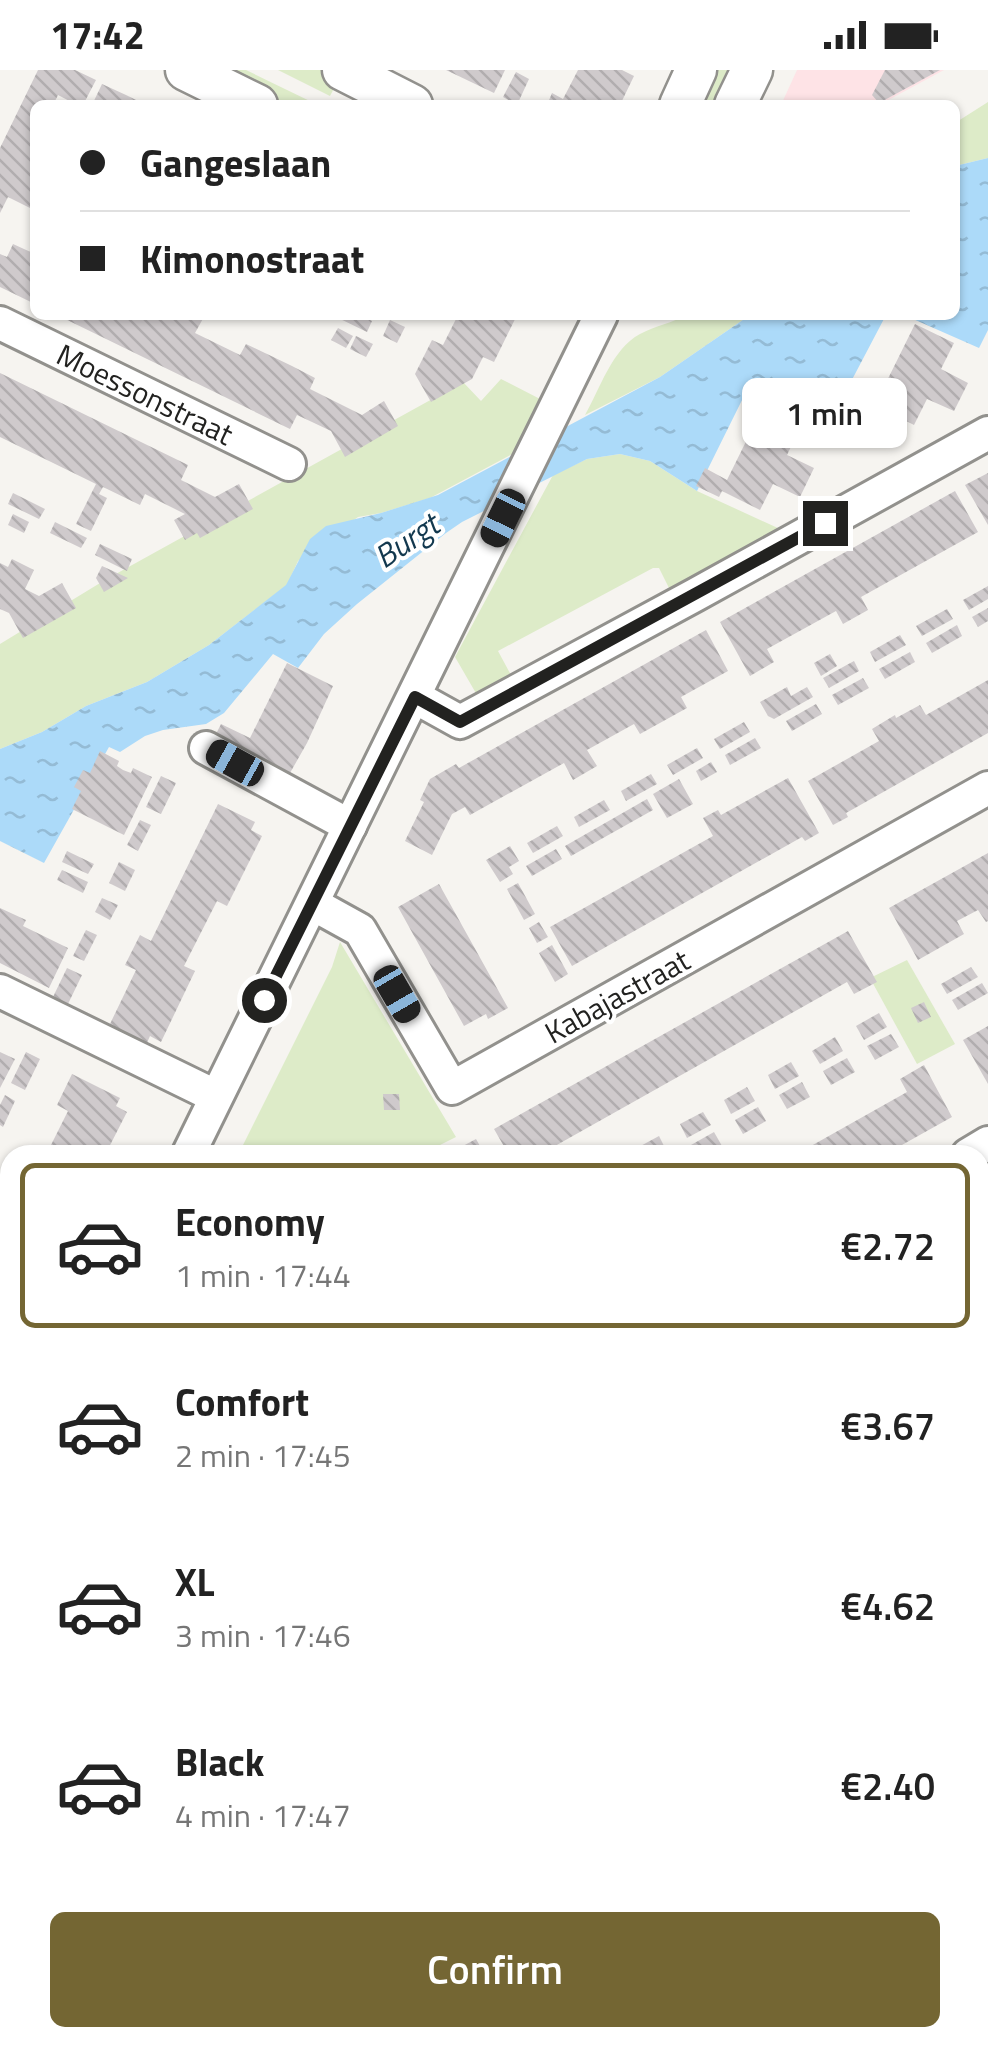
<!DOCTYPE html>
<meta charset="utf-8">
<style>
:root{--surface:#fff;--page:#f6f6f6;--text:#222;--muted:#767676;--line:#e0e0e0;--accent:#746633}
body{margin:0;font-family:"Titillium Web",sans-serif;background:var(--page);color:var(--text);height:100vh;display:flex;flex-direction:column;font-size:38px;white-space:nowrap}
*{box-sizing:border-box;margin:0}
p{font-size:32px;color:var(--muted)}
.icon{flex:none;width:55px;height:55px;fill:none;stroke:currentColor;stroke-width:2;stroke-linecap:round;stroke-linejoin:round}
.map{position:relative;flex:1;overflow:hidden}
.side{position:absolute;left:0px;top:1075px;width:990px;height:902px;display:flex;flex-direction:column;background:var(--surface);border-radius:30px 30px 0 0;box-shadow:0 2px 8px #0004}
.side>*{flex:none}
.banner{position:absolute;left:30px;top:30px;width:930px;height:220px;border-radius:15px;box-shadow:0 2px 8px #0004;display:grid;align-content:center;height:220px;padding:0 50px;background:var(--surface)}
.end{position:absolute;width:45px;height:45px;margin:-22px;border:12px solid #222220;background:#fff;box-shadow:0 0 0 5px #fff}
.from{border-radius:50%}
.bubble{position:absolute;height:70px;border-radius:15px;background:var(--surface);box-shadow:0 2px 8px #0004;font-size:32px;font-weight:600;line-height:70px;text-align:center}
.car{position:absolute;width:30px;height:60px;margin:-30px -15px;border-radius:12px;box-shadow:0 0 8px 2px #0007;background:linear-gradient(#222 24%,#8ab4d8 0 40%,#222 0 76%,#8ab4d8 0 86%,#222 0)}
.banner b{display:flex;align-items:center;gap:35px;height:95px;font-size:38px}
.banner b+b{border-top:2px solid var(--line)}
.banner i{width:25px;height:25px;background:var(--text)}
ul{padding:18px 0 0;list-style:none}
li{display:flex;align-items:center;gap:30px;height:165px;margin:0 20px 15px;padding:0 30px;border:5px solid transparent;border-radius:15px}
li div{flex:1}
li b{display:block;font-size:38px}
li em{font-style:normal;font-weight:600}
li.current{border-color:var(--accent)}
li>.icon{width:90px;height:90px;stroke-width:1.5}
.cta{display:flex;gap:20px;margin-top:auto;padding:20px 50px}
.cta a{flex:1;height:115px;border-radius:15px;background:var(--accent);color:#fff;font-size:40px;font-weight:600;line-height:115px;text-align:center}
.status{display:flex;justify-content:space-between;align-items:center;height:70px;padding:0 50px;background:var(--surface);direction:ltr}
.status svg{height:28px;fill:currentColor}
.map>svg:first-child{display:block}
</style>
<div class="status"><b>17:42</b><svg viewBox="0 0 49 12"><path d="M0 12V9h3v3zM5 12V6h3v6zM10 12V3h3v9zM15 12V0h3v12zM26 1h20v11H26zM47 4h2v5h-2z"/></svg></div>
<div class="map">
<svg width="988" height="1977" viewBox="0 0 988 1977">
<defs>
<pattern id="water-ripples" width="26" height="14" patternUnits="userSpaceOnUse" patternTransform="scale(2.5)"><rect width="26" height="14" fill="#acdaf9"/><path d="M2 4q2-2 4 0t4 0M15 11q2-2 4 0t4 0" fill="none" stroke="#94bbd5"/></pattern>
<pattern id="building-back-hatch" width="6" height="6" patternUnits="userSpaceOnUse" patternTransform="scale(2.5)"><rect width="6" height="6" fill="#cfcacc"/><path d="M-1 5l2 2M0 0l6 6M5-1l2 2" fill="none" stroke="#b1adaf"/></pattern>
</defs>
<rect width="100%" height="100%" fill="#f6f4f0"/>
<polygon fill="#fee3e6" points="797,0 944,0 879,35 781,35"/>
<g fill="#ddebc8">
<polygon points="203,0 246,0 318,35 275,35"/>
<polygon points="278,0 321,0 339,9 330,26"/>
<polygon points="709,0 740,0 723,35 692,35"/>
<polygon points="988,32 988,88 955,96 955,53"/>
<path d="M686 245H750L660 307 585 345C600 319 612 279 640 264 655 256 672 253 686 245Z"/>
<polygon points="501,309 542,330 518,381 430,428 381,443 358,447 298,491 287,515 209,575 147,612 86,636 42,662 0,679 0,574 105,510 463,312 481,331"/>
<polygon points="620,384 650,391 697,421 780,459 669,518 659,498 653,498 498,581 511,605 477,625 455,587 553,405 587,389"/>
<polygon points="340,872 456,1067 420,1085 238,1085 332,897"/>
<polygon points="907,890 955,974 917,994 870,908"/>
<polygon points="988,1468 988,1702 980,1720 980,1473"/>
<polygon points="10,1555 10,1669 0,1675 0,1574"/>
<polygon points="743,1968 854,1968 848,1977 726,1977"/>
</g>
<g fill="url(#water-ripples)">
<polygon points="988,88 988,260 979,278 904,245 955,245 955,96"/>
<polygon points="750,245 886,245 824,363 745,324 697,421 650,391 620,384 587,389 462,452 446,463 357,534 324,564 298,598 273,584 224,643 206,654 163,660 145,666 120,682 109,677 44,793 0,771 0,679 42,662 86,636 147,612 209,575 286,515 310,469 326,456 381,443 438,425 660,307"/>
<polygon points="988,1789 988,1977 890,1977 895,1968 980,1968 980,1805"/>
</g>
<g fill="url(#building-back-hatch)">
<polygon points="38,0 75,0 96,10 83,35 77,35 58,25 53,35 35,35 35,133 32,139 8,127 0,143 0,78"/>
<polygon points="446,0 505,0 494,23"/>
<polygon points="578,0 622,0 634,6 620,35 547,35 552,23 563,29"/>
<polygon points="885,0 940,0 879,33 872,25"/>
<polygon points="516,2 529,9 517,35 503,27"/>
<polygon points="102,14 126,25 146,35 92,35"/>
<polygon points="13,174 35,184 35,234 0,217 0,184 7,187"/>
<polygon points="57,245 205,245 195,263 240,285 246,274 292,296 315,308 310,319 362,345 384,331 398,356 345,387 331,361 312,352 297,345 290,359"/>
<polygon points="332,245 360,245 372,251 367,262"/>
<polygon points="458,245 517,245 494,292 483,287 472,309 431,332 415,304 432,270 443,275"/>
<polygon points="390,250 405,257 397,273 383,266"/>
<polygon points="915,254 954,273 941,299 968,313 954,341 927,329 914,355 875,335"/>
<polygon points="338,258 353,266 346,278 331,270"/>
<polygon points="356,266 373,274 366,287 350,279"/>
<polygon points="0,303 188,395 181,410 215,427 239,414 253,439 200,468 197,463 185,470 174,450 185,444 145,424 140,435 103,417 99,424 107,428 91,461 76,454 96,414 0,367"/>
<polygon points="762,339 800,358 787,385 814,398 800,427 773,414 760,440 722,421 719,427 696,416 705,398 727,410"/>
<polygon points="988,403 988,455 965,415"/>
<polygon points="955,421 978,462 861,527 868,540 843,554 836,541 767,579 774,592 750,606 720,552"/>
<polygon points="13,423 45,439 39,449 8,434"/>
<polygon points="13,444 29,452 24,463 8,455"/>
<polygon points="55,452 87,468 81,478 50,463"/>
<polygon points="100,474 132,489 127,501 95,485"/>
<polygon points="12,489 34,500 25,519 39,526 62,513 76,538 23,568 9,543 0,539 0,493 8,497"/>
<polygon points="102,496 128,508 104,522 96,508"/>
<polygon points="988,516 988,529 969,540 963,530"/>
<polygon points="988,538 988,551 978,557 972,547"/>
<polygon points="947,539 953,549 922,566 916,556"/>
<polygon points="957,555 962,566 932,583 926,573"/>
<polygon points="706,560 728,601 681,627 687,638 640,664 634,654 587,680 597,696 573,710 564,693 470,745 465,737 452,744 432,785 405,771 424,732 420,730 430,709 456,694 459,698"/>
<polygon points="900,565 906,575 875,592 870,582"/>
<polygon points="910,582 915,592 885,609 879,599"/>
<polygon points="830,584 837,596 821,606 814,593"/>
<polygon points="854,591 859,601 829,618 823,608"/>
<polygon points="287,593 333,616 307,673 290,703 216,664 221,654 250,668"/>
<polygon points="863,608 869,618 838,635 832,625"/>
<polygon points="988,610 988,663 855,738 846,743 848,747 833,755 808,711 879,671 872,659 895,645 896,648 920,635 926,645"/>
<polygon points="787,617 791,626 807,617 813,627 774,649 768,646 760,632"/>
<polygon points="816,634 822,644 792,661 786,651"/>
<polygon points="744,652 750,662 720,679 714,669"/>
<polygon points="755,668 761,678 730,695 725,685"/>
<polygon points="697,678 703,688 673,705 667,695"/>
<polygon points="100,681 119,691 117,696 123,700 131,703 133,698 152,707 124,765 72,739 81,721 74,717 83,700 90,703"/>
<polygon points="711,692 717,702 701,711 696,701"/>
<polygon points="651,704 657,714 626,731 621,721"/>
<polygon points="161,706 176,713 161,744 146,737"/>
<polygon points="788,708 819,763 805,771 802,767 572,896 550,857 713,766 703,748 718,740 721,745"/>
<polygon points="679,709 693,734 667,748 653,724"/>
<polygon points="647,729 653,740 571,786 565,776"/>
<polygon points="604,730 610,740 579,757 574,747"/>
<polygon points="218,734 255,752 251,760 262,766 227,836 217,831 184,896 195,901 161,972 150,966 146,975 109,956 136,900 125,895 140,865 151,871"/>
<polygon points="140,750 151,755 138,781 127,775"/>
<polygon points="557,756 563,766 533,783 527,773"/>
<polygon points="510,776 519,791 509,797 513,804 500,812 486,790"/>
<polygon points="556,779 562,789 532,806 526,796"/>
<polygon points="67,781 94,794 88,804 62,792"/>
<polygon points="988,783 988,851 986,852 978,840 957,851 964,864 918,890 889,838"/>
<polygon points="119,792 135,800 125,821 109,813"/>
<polygon points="62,800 88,812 83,823 57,810"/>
<polygon points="518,813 535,844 524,850 507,819"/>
<polygon points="439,814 508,938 488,949 486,944 464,956 398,837"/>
<polygon points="102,828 118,835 110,850 95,842"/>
<polygon points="0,838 26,850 23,856 68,878 49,918 0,893"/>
<polygon points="539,852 548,867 537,873 529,858"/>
<polygon points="86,860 97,865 84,891 73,886"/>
<polygon points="848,861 877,912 854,924 847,912 539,1085 509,1085 494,1059"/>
<polygon points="552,875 568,904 555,912 539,883"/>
<polygon points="971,897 978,907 947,924 941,914"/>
<polygon points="67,898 82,905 67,936 52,929"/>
<polygon points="982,913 988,923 958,940 952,930"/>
<polygon points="924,932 931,947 918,953 911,938"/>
<polygon points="879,943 887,957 864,970 856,956"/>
<polygon points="988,956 988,1014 963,970"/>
<polygon points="891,964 899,977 875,990 867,976"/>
<polygon points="835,967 843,981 820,994 812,981"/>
<polygon points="0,982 15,989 0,1018"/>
<polygon points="26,982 40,989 25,1020 11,1013"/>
<polygon points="847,988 855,1002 831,1015 823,1001"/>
<polygon points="791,992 799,1006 775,1019 768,1005"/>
<polygon points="924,995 952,1047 884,1085 795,1085 907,1022 900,1009"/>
<polygon points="72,1004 120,1028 116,1036 127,1042 105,1085 46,1085 68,1041 57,1035"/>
<polygon points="802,1012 810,1027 787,1039 779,1025"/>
<polygon points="747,1017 755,1031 731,1044 724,1030"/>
<polygon points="383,1024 399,1024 400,1040 384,1040"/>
<polygon points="5,1025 15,1031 3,1057 0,1055 0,1035"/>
<polygon points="758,1037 766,1051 743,1064 735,1050"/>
<polygon points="703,1042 711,1055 687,1068 680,1054"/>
<polygon points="714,1062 722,1076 705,1085 696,1085 691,1075"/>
<polygon points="659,1066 666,1080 658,1085 639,1085 635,1079"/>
<polygon points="476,1069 485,1085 446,1085"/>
<polygon points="10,1116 10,1144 3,1140 4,1138 0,1136"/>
<polygon points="988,1146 988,1246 980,1231 980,1150"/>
<polygon points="10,1158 10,1250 0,1245 0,1179"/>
<polygon points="988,1336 988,1390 980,1394 980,1341"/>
<polygon points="3,1689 5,1694 10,1691 10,1731 0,1713 0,1690"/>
<polygon points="0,1859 6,1868 8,1867 10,1870 10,1883 4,1886 10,1897 10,1902 0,1908"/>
<polygon points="10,1908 10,1968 50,1968 55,1977 5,1977 0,1968 0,1914"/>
<polygon points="154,1968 159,1968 161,1971 166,1968 262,1968 245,1977 147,1977 144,1973"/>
<polygon points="358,1968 378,1968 360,1977 340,1977"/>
<polygon points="523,1968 604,1968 587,1977 528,1977"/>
</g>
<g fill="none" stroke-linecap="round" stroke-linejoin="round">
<defs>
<g id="minor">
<polyline points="0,253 289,394"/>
<polyline points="415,627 460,652 695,525 988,363"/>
<polyline points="206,678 350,756"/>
<polyline points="313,834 360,860 452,1018 988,718"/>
<polyline points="0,921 215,1026"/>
<polyline points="188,1085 601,245"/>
<polyline points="968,1085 988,1073"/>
<polyline points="0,1274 10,1278"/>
<polyline points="980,1445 988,1440"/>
<polyline points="0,1481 10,1461"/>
<polyline points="0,1769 10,1788"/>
<polyline points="106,1968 112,1977"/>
<polyline points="681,1977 698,1968"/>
</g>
<g id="tertiary">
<polyline points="186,0 257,35"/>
<polyline points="343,0 412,35"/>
<polyline points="680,35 696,0"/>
<polyline points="735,35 752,0"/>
</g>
</defs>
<use href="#minor" stroke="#92918d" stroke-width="38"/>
<use href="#tertiary" stroke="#92918d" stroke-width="45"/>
<use href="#minor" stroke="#fff" stroke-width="32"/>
<use href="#tertiary" stroke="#fff" stroke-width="40"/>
</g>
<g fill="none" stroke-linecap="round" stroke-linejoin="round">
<polyline stroke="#222220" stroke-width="12" points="264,930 415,627 460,652 825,453"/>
</g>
<g text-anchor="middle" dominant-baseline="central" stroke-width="8" stroke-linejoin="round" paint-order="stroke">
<g font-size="30" fill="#222220" stroke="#fff">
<text transform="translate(145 324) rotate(26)">Moessonstraat</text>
<text transform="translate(617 926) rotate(-29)">Kabajastraat</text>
</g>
<g font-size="32" font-style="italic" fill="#12384e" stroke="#fff">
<text transform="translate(406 470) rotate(-34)">Burgt</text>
</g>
</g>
</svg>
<i class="end from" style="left:264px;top:930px"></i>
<i class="end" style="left:825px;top:453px"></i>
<div class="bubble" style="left:742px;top:308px;width:165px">1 min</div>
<i class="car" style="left:503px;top:448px;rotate:206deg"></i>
<i class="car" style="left:235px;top:693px;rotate:299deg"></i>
<i class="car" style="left:397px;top:924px;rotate:150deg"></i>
<div class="banner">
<b><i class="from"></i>Gangeslaan</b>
<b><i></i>Kimonostraat</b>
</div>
<section class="side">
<ul>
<li class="current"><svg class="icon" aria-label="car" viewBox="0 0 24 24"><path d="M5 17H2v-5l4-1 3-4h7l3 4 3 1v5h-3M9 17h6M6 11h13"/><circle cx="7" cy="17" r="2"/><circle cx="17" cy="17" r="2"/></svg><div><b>Economy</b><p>1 min · 17:44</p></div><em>€2.72</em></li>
<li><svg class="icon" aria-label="car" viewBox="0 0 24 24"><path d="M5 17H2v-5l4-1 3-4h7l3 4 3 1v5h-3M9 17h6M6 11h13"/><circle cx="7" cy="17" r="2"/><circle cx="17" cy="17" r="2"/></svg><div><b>Comfort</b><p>2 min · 17:45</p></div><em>€3.67</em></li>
<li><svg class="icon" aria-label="car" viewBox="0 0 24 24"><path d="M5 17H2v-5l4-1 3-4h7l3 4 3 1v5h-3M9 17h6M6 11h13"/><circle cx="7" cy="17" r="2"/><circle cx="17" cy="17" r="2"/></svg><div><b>XL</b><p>3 min · 17:46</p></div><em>€4.62</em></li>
<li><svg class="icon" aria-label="car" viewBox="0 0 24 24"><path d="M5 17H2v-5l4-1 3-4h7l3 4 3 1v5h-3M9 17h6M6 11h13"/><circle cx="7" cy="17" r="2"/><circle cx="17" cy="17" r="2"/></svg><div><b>Black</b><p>4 min · 17:47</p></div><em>€2.40</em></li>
</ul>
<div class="cta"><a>Confirm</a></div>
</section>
</div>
